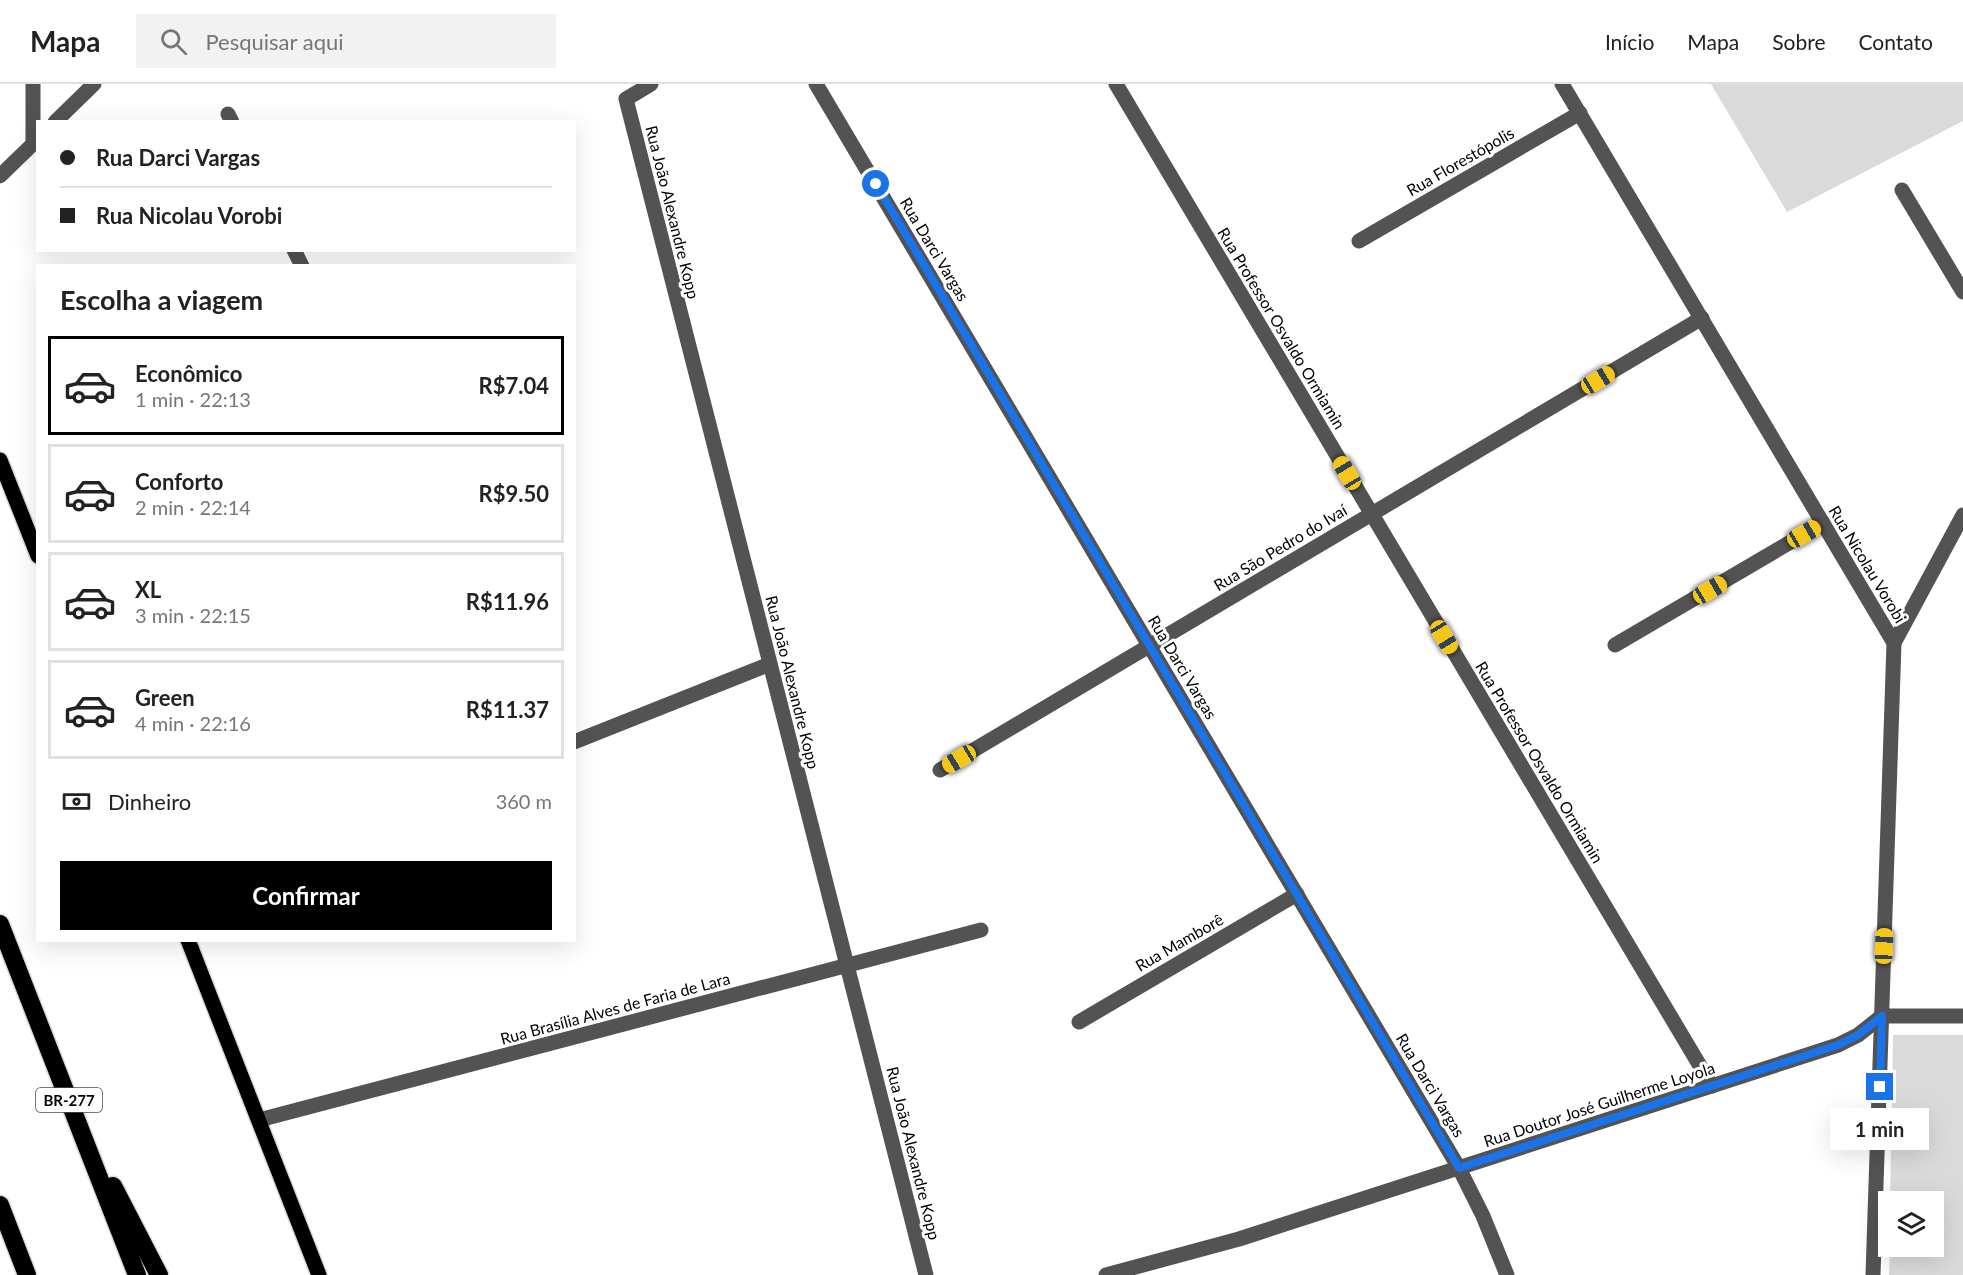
<!DOCTYPE html>
<html lang="pt">
<meta charset="utf-8">
<style>
:root{--surface:#fff;--page:#f2f2f2;--text:#222;--muted:#767676;--line:#e0e0e0;--accent:#000}
body{margin:0;font-family:Lato,sans-serif;background:var(--page);color:var(--text);height:100vh;display:flex;flex-direction:column;font-size:22px;white-space:nowrap}
*{box-sizing:border-box;margin:0}
p{font-size:20px;color:var(--muted)}
.icon{flex:none;width:33px;height:33px;fill:none;stroke:currentColor;stroke-width:2;stroke-linecap:round;stroke-linejoin:round}
.map{position:relative;flex:1;overflow:hidden}
.details{position:absolute;left:36px;top:180px;width:540px;height:678px;display:flex;flex-direction:column;background:var(--surface);border-radius:0px;box-shadow:0 6px 24px #0002}
.details>*{flex:none}
.hud{position:absolute;left:36px;top:36px;width:540px;height:132px;border-radius:0px;box-shadow:0 6px 24px #0002;display:grid;align-content:center;height:132px;padding:0 24px;background:var(--surface)}
.fabs{position:absolute;left:1878px;top:1107px;display:grid;gap:12px}
.fabs a{display:grid;place-items:center;width:66px;height:66px;border-radius:0px;background:var(--surface);box-shadow:0 6px 24px #0002;font-size:30px}
.end{position:absolute;width:27px;height:27px;margin:-14px;border:8px solid #1a73e8;background:#fff;box-shadow:0 0 0 3px #fff}
.from{border-radius:50%}
.bubble{position:absolute;height:42px;border-radius:0px;background:var(--surface);box-shadow:0 6px 24px #0002;font-size:20px;font-weight:700;line-height:42px;text-align:center}
.car{position:absolute;width:18px;height:36px;margin:-18px -9px;border-radius:8px;box-shadow:0 0 4px 2px #0007;background:linear-gradient(#f5c518 24%,#345 0 40%,#f5c518 0 76%,#345 0 86%,#f5c518 0)}
.hud b{display:flex;align-items:center;gap:21px;height:57px;font-size:22px}
.hud b+b{border-top:2px solid var(--line)}
.hud i{width:15px;height:15px;background:var(--text)}
ul{padding:0;list-style:none}
li{display:flex;align-items:center;gap:18px;height:99px;margin:0 12px 9px;padding:0 12px;border:3px solid var(--line);border-radius:0px}
li div{flex:1}
li b{display:block;font-size:22px}
li em{font-style:normal;font-weight:700}
li.on{border-color:var(--accent)}
li>.icon{width:54px;height:54px;stroke-width:1.5}
h2{padding:0 24px;font-size:27px;line-height:72px}
.pay{display:flex;align-items:center;gap:15px;height:66px;padding:0 24px;font-size:22px}
.pay p{margin-inline-start:auto}
.primary-button{display:flex;gap:12px;margin-top:auto;padding:12px 24px}
.primary-button a{flex:1;height:69px;border-radius:0px;background:var(--accent);color:#fff;font-size:24px;font-weight:700;line-height:69px;text-align:center}
header{display:flex;align-items:center;gap:36px;box-sizing:border-box;height:84px;padding:0 30px;background:var(--surface);border-bottom:2px solid var(--line)}
header strong{font-size:28px}
nav{display:flex;gap:33px;margin-inline-start:auto;font-size:21px}
.search{width:420px;height:54px;background:var(--page);display:flex;align-items:center;gap:15px;box-sizing:border-box;padding:0 21px;border-radius:0px;color:var(--muted);font-size:22px}
.map>svg:first-child{display:block}
</style>
<header>
<strong>Mapa</strong>
<div class="search"><svg class="icon" aria-label="search" viewBox="0 0 24 24"><circle cx="10" cy="10" r="6"/><path d="M15 15l6 6"/></svg>Pesquisar aqui</div>
<nav><a>Início</a><a>Mapa</a><a>Sobre</a><a>Contato</a></nav>
</header>
<div class="map">
<svg width="1963" height="1191" viewBox="0 0 1963 1191">
<rect width="100%" height="100%" fill="#fff"/>
<g fill="#dadada">
<polygon points="1711,0 1963,0 1963,37 1787,128"/>
<polygon points="1893,951 1963,951 1963,1191 1889,1191 1890,1163 1934,1162 1934,1118 1890,1117"/>
</g>
<g fill="none" stroke-linecap="round" stroke-linejoin="round">
<defs>
<g id="major">
<polyline points="0,376 38,472"/>
<polyline points="188,856 319,1191"/>
</g>
<g id="highway">
<polyline points="0,840 137,1191"/>
<polyline points="113,1102 159,1191"/>
<polyline points="0,1121 27,1191"/>
</g>
</defs>
<use href="#major" stroke="#dbdbdb" stroke-width="18"/>
<use href="#highway" stroke="#dbdbdb" stroke-width="21"/>
<g stroke="#535353" stroke-width="15">
<polyline points="33,0 33,60"/>
<polyline points="651,0 626,15 926,1191"/>
<polyline points="816,0 1459,1084 1483,1132 1507,1191"/>
<polyline points="1116,0 1712,1002"/>
<polyline points="1562,0 1894,559 1873,1191"/>
<polyline points="228,30 232,38"/>
<polyline points="55,38 94,0"/>
<polyline points="0,92 38,55"/>
<polyline points="1902,106 1963,208"/>
<polyline points="1359,157 1580,29"/>
<polyline points="294,166 302,182"/>
<polyline points="1894,559 1963,431"/>
<polyline points="1615,561 1823,439"/>
<polyline points="574,658 770,580"/>
<polyline points="940,686 1702,234"/>
<polyline points="1079,938 1297,810"/>
<polyline points="259,1036 981,846"/>
<polyline points="1106,1191 1239,1155 1838,961 1858,951 1882,932 1963,932"/>
</g>
<use href="#major" stroke="#000" stroke-width="15"/>
<use href="#highway" stroke="#000" stroke-width="18"/>
</g>
<g fill="none" stroke-linecap="round" stroke-linejoin="round">
<polyline stroke="#1a73e8" stroke-width="8" points="876,100 1459,1084 1838,961 1858,951 1882,932 1880,1003"/>
</g>
<g text-anchor="middle" dominant-baseline="central" stroke-width="6" stroke-linejoin="round" paint-order="stroke">
<rect fill="#fff" stroke="#4c4c4c" stroke-width="1.5" x="36" y="1004" width="66" height="24" rx="4.5"/>
<g font-size="15" font-weight="bold" fill="#000">
<text x="69" y="1016">BR-277</text>
</g>
<g font-size="16" fill="#000" stroke="#fff">
<text transform="translate(1460 77) rotate(-30)">Rua Florestópolis</text>
<text transform="translate(673 128) rotate(76)">Rua João Alexandre Kopp</text>
<text transform="translate(935 165) rotate(59)">Rua Darci Vargas</text>
<text transform="translate(1282 244) rotate(59)">Rua Professor Osvaldo Ormiamin</text>
<text transform="translate(1280 463) rotate(-31)">Rua São Pedro do Ivaí</text>
<text transform="translate(1868 480) rotate(59)">Rua Nicolau Vorobi</text>
<text transform="translate(1183 583) rotate(59)">Rua Darci Vargas</text>
<text transform="translate(793 598) rotate(76)">Rua João Alexandre Kopp</text>
<text transform="translate(1540 678) rotate(59)">Rua Professor Osvaldo Ormiamin</text>
<text transform="translate(1179 858) rotate(-30)">Rua Mamborê</text>
<text transform="translate(615 924) rotate(-15)">Rua Brasília Alves de Faria de Lara</text>
<text transform="translate(1431 1001) rotate(59)">Rua Darci Vargas</text>
<text transform="translate(1599 1020) rotate(-18)">Rua Doutor José Guilherme Loyola</text>
<text transform="translate(914 1069) rotate(76)">Rua João Alexandre Kopp</text>
</g>
</g>
</svg>
<div class="fabs">
<a><svg class="icon" aria-label="layers" viewBox="0 0 24 24"><path d="M12 4l9 5-9 5-9-5zM3 14l9 5 9-5"/></svg></a>
</div>
<i class="end from" style="left:876px;top:100px"></i>
<i class="end" style="left:1880px;top:1003px"></i>
<div class="bubble" style="left:1830px;top:1024px;width:99px">1 min</div>
<i class="car" style="left:1598px;top:296px;rotate:59deg"></i>
<i class="car" style="left:1347px;top:389px;rotate:329deg"></i>
<i class="car" style="left:1804px;top:450px;rotate:60deg"></i>
<i class="car" style="left:1710px;top:506px;rotate:60deg"></i>
<i class="car" style="left:1444px;top:553px;rotate:149deg"></i>
<i class="car" style="left:959px;top:675px;rotate:239deg"></i>
<i class="car" style="left:1884px;top:862px;rotate:2deg"></i>
<div class="hud">
<b><i class="from"></i>Rua Darci Vargas</b>
<b><i></i>Rua Nicolau Vorobi</b>
</div>
<section class="details">
<h2>Escolha a viagem</h2>
<ul>
<li class="on"><svg class="icon" aria-label="car" viewBox="0 0 24 24"><path d="M5 17H2v-5l4-1 3-4h7l3 4 3 1v5h-3M9 17h6M6 11h13"/><circle cx="7" cy="17" r="2"/><circle cx="17" cy="17" r="2"/></svg><div><b>Econômico</b><p>1 min · 22:13</p></div><em>R$7.04</em></li>
<li><svg class="icon" aria-label="car" viewBox="0 0 24 24"><path d="M5 17H2v-5l4-1 3-4h7l3 4 3 1v5h-3M9 17h6M6 11h13"/><circle cx="7" cy="17" r="2"/><circle cx="17" cy="17" r="2"/></svg><div><b>Conforto</b><p>2 min · 22:14</p></div><em>R$9.50</em></li>
<li><svg class="icon" aria-label="car" viewBox="0 0 24 24"><path d="M5 17H2v-5l4-1 3-4h7l3 4 3 1v5h-3M9 17h6M6 11h13"/><circle cx="7" cy="17" r="2"/><circle cx="17" cy="17" r="2"/></svg><div><b>XL</b><p>3 min · 22:15</p></div><em>R$11.96</em></li>
<li><svg class="icon" aria-label="car" viewBox="0 0 24 24"><path d="M5 17H2v-5l4-1 3-4h7l3 4 3 1v5h-3M9 17h6M6 11h13"/><circle cx="7" cy="17" r="2"/><circle cx="17" cy="17" r="2"/></svg><div><b>Green</b><p>4 min · 22:16</p></div><em>R$11.37</em></li>
</ul>
<div class="pay"><svg class="icon" aria-label="cash" viewBox="0 0 24 24"><path d="M3 7h18v10H3z"/><circle cx="12" cy="12" r="2"/></svg>Dinheiro<p>360 m</p></div>
<div class="primary-button"><a>Confirmar</a></div>
</section>
</div>
